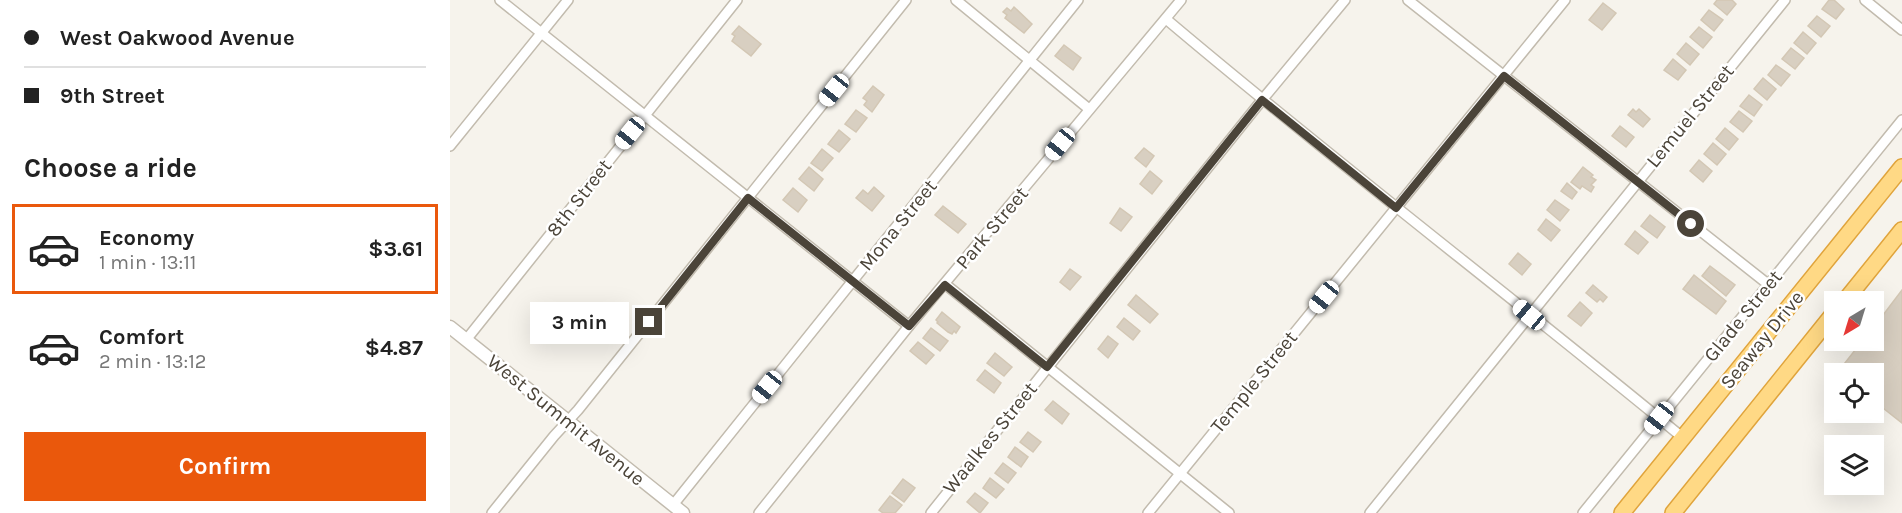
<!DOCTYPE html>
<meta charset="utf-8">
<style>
:root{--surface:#fff;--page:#f2f2f2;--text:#222;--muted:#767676;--line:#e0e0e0;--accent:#ea580c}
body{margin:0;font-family:Karla,sans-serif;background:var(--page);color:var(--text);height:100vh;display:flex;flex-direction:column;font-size:22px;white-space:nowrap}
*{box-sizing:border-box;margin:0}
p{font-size:20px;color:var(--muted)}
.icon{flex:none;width:33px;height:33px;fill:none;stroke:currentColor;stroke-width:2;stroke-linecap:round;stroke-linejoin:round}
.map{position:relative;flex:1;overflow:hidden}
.panel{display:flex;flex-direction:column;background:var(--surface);width:450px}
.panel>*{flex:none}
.hud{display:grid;align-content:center;height:132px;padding:0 24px;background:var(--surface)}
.needle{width:39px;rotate:218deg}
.buttons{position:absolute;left:1374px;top:291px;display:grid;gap:12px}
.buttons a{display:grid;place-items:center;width:60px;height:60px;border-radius:0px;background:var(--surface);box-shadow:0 6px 24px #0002;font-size:30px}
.end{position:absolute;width:27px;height:27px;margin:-14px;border:8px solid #4b4439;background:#fff;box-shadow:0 0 0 3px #fff}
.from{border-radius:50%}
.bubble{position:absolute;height:42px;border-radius:0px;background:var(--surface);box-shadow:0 6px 24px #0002;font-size:20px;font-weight:700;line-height:42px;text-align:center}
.car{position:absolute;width:18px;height:36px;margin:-18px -9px;border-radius:8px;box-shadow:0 0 4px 2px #0007;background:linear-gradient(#fff 24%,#345 0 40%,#fff 0 76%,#345 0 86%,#fff 0)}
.hud b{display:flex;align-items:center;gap:21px;height:57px;font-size:22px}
.hud b+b{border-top:2px solid var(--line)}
.hud i{width:15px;height:15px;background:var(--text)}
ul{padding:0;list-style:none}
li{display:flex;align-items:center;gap:18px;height:90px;margin:0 12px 9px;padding:0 12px;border:3px solid transparent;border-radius:0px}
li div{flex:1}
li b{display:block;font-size:22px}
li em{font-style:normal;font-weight:700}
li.selected{border-color:var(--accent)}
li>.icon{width:54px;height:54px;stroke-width:1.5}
h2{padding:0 24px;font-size:27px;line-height:72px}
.primary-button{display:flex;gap:12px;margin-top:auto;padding:12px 24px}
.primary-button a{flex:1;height:69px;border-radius:0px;background:var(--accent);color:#fff;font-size:24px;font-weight:700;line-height:69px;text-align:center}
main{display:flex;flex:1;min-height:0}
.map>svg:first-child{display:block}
</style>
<main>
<section class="panel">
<div class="hud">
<b><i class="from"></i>West Oakwood Avenue</b>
<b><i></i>9th Street</b>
</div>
<h2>Choose a ride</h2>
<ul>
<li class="selected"><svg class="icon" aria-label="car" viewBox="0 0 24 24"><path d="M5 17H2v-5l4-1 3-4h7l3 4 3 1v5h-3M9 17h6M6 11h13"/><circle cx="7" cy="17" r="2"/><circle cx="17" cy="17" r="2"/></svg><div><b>Economy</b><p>1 min · 13:11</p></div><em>$3.61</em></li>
<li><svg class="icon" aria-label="car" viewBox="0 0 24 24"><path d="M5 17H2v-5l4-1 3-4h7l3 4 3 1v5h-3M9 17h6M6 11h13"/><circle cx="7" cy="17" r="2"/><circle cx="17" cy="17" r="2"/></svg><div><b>Comfort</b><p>2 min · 13:12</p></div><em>$4.87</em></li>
</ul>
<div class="primary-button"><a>Confirm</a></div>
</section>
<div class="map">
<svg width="1452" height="513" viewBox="0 0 1452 513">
<rect width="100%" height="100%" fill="#f6f3ec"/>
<g fill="#d8cfc1" stroke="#d3c7b4" stroke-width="1.5">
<polygon points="1267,0 1282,0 1286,4 1277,15 1264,4"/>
<polygon points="1379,0 1384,0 1394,9 1386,19 1372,9"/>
<polygon points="1153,3 1166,13 1152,30 1139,20"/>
<polygon points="564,7 582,24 574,33 555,18 557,15 553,12 557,8 561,11"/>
<polygon points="1259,10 1273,20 1264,31 1251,20"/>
<polygon points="1367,16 1380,26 1371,37 1358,26"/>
<polygon points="289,26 311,44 301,56 282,41 285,36 282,34"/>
<polygon points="1249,27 1262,37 1253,48 1240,37"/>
<polygon points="1353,32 1366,43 1357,54 1344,43"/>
<polygon points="1236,43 1249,54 1240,65 1227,54"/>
<polygon points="614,45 631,58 623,70 605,56"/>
<polygon points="1341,48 1354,58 1345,69 1332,59"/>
<polygon points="1223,59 1236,70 1228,80 1214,70"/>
<polygon points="1326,65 1340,75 1331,86 1318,75"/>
<polygon points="1313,78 1326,89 1317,100 1304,89"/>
<polygon points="423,86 434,95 422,112 414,105 417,101 413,98"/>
<polygon points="1299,95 1312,105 1304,116 1290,106"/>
<polygon points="1183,109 1186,112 1189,109 1200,119 1193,127 1178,115"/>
<polygon points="406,110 417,118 406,132 395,124"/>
<polygon points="1289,111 1302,121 1293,132 1280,122"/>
<polygon points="1170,126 1184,137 1176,147 1162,136"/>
<polygon points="1275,128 1288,139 1279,150 1266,139"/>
<polygon points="389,130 400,139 389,152 378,144"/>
<polygon points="1263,143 1276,154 1267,165 1254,154"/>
<polygon points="694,148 704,156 696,167 685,158"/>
<polygon points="372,149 383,158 372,171 361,163"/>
<polygon points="1249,160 1262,171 1253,182 1240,171"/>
<polygon points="359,167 373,179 364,191 349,179"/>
<polygon points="1133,167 1143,175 1141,177 1146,180 1141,185 1144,187 1141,192 1132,186 1130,189 1121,182"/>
<polygon points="700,171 712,181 702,194 690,184"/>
<polygon points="1117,183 1127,192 1122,199 1111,191"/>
<polygon points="424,187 434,196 422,211 406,198 413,190 418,194"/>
<polygon points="343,188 357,200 348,212 333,200"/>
<polygon points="1105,200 1119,210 1110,221 1097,210"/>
<polygon points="493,206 516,224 508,233 485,215"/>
<polygon points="670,208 682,217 671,231 660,223"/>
<polygon points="1200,215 1215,227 1207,238 1191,226"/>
<polygon points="1096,219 1110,230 1101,241 1088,230"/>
<polygon points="1185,231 1198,242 1188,254 1175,244"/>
<polygon points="1068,253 1081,264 1072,275 1059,264"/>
<polygon points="1260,266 1285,285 1276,296 1252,276"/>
<polygon points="620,269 631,277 620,290 610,282"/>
<polygon points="1244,275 1276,301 1266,314 1233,289"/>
<polygon points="1143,285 1157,297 1153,302 1150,299 1147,302 1136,293"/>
<polygon points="1452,290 1452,423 1424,401 1424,374 1387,373 1413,340 1424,340 1424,327"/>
<polygon points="686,295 708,314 700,323 678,305"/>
<polygon points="1130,302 1142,313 1131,326 1118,316"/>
<polygon points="492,312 510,327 506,333 504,331 502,334 498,332 487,323 488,322 486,320"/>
<polygon points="674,318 690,331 683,340 667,327"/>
<polygon points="481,328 498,341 490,351 473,338"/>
<polygon points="658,336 668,344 658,358 648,349"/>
<polygon points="468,342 484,355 476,364 460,351"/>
<polygon points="545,353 562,367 554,376 537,363"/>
<polygon points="535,370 551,383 544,393 527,380"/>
<polygon points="603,401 619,414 612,424 595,410"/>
<polygon points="578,432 591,442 583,452 570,442"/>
<polygon points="565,447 578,457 571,467 558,457"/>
<polygon points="553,463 566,473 558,483 545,473"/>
<polygon points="540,478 554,489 546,498 533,488"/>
<polygon points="453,479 465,488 454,502 442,493"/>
<polygon points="525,493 538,503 530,513 517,502"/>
<polygon points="440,496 452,505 445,513 433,513 429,510"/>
</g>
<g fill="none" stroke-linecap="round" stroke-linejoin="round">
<defs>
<g id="minor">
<polyline points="50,0 459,326"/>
<polyline points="506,0 639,109"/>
<polyline points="958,0 1319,285"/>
<polyline points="1415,0 1452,30"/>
<path d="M716 19C885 162 1061 296 1232 437"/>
<polyline points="0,146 118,0"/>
<polyline points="495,284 779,513"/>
<polyline points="16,340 287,0"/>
<polyline points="223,505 628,0"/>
<polyline points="42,513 104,436 128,410 456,0"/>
<polyline points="309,513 459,326 731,0"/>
<polyline points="481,513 812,100 895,0"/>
<polyline points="698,513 1115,0"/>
<polyline points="920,513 1335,0"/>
<polyline points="1133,513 1452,120"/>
</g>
<polyline id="tertiary" points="0,327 233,513"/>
<g id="trunk">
<polyline points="1394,302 1452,230"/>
<polyline points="1172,513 1452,167"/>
<polyline points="1223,513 1384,313"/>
</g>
</defs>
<use href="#minor" stroke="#c2bbae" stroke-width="12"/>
<use href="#tertiary" stroke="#c2bbae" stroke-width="15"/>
<use href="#trunk" stroke="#e0a43c" stroke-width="18"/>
<use href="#minor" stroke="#fff" stroke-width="9"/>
<use href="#tertiary" stroke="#fff" stroke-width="12"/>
<use href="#trunk" stroke="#ffd985" stroke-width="15"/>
</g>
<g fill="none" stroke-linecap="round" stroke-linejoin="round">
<polyline stroke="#4b4439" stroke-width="8" points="199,322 298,198 459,326 495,285 597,367 812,100 946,208 1054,76 1241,224"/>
</g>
<g text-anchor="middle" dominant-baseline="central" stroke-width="5" stroke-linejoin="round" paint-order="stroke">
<g font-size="20" fill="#4b4439" stroke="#fff">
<text transform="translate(1240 116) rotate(-51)">Lemuel Street</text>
<text transform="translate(129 198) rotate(-52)">8th Street</text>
<text transform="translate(448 225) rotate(-51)">Mona Street</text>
<text transform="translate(542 228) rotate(-50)">Park Street</text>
<text transform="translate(1293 316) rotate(-51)">Glade Street</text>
<text transform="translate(1312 340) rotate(-51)">Seaway Drive</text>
<text transform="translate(804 382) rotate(-51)">Temple Street</text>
<text transform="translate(116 420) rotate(39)">West Summit Avenue</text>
<text transform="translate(540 438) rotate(-51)">Waalkes Street</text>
</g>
</g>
</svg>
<div class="buttons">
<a><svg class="needle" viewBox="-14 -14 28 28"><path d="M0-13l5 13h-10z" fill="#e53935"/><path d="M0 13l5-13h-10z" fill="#767676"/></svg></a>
<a><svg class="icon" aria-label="locate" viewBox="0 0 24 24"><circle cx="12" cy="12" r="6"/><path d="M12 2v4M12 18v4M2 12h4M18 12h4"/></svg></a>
<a><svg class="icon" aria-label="layers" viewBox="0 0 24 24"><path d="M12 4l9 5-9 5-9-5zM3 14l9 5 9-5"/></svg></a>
</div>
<i class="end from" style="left:1241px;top:224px"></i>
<i class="end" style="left:199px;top:322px"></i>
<div class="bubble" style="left:80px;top:302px;width:99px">3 min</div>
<i class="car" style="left:384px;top:90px;rotate:219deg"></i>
<i class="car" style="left:180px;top:133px;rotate:219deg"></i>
<i class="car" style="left:610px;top:144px;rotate:219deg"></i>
<i class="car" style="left:874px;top:297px;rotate:219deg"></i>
<i class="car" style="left:1079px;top:315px;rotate:310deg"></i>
<i class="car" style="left:317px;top:387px;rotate:219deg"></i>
<i class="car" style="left:1209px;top:418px;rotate:218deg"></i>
</div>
</main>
